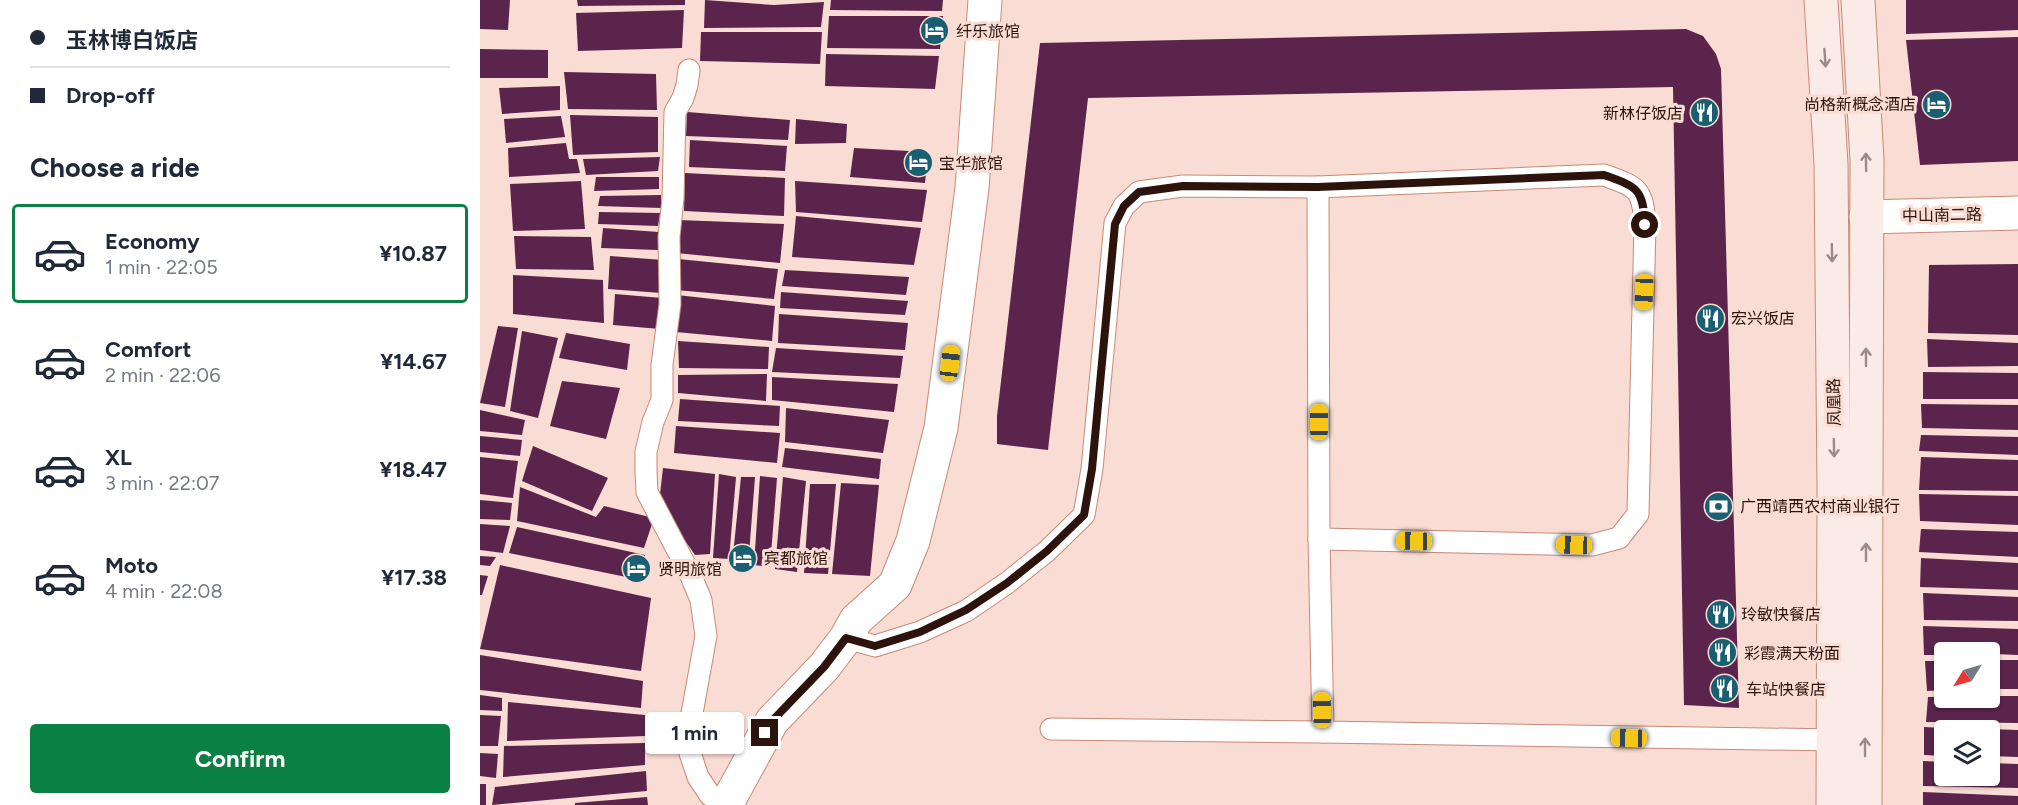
<!DOCTYPE html>
<meta charset="utf-8">
<style>
:root{--surface:#fff;--page:#f6f6f7;--text:#1f2937;--muted:#747a83;--line:#e0e1e3;--accent:#0b8043}
body{margin:0;font-family:Figtree,"Noto Sans SC",sans-serif;background:var(--page);color:var(--text);height:100vh;display:flex;flex-direction:column;font-size:22px;white-space:nowrap}
*{box-sizing:border-box;margin:0}
p{font-size:20px;color:var(--muted)}
.icon{flex:none;width:33px;height:33px;fill:none;stroke:currentColor;stroke-width:2;stroke-linecap:round;stroke-linejoin:round}
.map{position:relative;flex:1;overflow:hidden}
.sheet{display:flex;flex-direction:column;background:var(--surface);width:480px}
.sheet>*{flex:none}
.hud{display:grid;align-content:center;height:132px;padding:0 30px;background:var(--surface)}
.needle{width:39px;rotate:233deg}
.buttons{position:absolute;left:1454px;top:642px;display:grid;gap:12px}
.buttons a{display:grid;place-items:center;width:66px;height:66px;border-radius:6px;background:var(--surface);box-shadow:0 2px 4px #0004;font-size:30px}
.end{position:absolute;width:27px;height:27px;margin:-14px;border:8px solid #2c140c;background:#fff;box-shadow:0 0 0 3px #fff}
.from{border-radius:50%}
.bubble{position:absolute;height:42px;border-radius:6px;background:var(--surface);box-shadow:0 2px 4px #0004;font-size:20px;font-weight:700;line-height:42px;text-align:center}
.car{position:absolute;width:18px;height:36px;margin:-18px -9px;border-radius:8px;box-shadow:0 0 4px 2px #0007;background:linear-gradient(#f5c518 24%,#345 0 40%,#f5c518 0 76%,#345 0 86%,#f5c518 0)}
.hud b{display:flex;align-items:center;gap:21px;height:57px;font-size:22px}
.hud b+b{border-top:2px solid var(--line)}
.hud i{width:15px;height:15px;background:var(--text)}
ul{padding:0;list-style:none}
li{display:flex;align-items:center;gap:18px;height:99px;margin:0 12px 9px;padding:0 18px;border:3px solid transparent;border-radius:6px}
li div{flex:1}
li b{display:block;font-size:22px}
li em{font-style:normal;font-weight:700}
li.current{border-color:var(--accent)}
li>.icon{width:54px;height:54px;stroke-width:1.5}
h2{padding:0 30px;font-size:27px;line-height:72px}
.cta{display:flex;gap:12px;margin-top:auto;padding:12px 30px}
.cta a{flex:1;height:69px;border-radius:6px;background:var(--accent);color:#fff;font-size:24px;font-weight:700;line-height:69px;text-align:center}
main{display:flex;flex:1;min-height:0}
.map>svg:first-child{display:block}
</style>
<main>
<section class="sheet">
<div class="hud">
<b><i class="from"></i>玉林博白饭店</b>
<b><i></i>Drop-off</b>
</div>
<h2>Choose a ride</h2>
<ul>
<li class="current"><svg class="icon" aria-label="car" viewBox="0 0 24 24"><path d="M5 17H2v-5l4-1 3-4h7l3 4 3 1v5h-3M9 17h6M6 11h13"/><circle cx="7" cy="17" r="2"/><circle cx="17" cy="17" r="2"/></svg><div><b>Economy</b><p>1 min · 22:05</p></div><em>¥10.87</em></li>
<li><svg class="icon" aria-label="car" viewBox="0 0 24 24"><path d="M5 17H2v-5l4-1 3-4h7l3 4 3 1v5h-3M9 17h6M6 11h13"/><circle cx="7" cy="17" r="2"/><circle cx="17" cy="17" r="2"/></svg><div><b>Comfort</b><p>2 min · 22:06</p></div><em>¥14.67</em></li>
<li><svg class="icon" aria-label="car" viewBox="0 0 24 24"><path d="M5 17H2v-5l4-1 3-4h7l3 4 3 1v5h-3M9 17h6M6 11h13"/><circle cx="7" cy="17" r="2"/><circle cx="17" cy="17" r="2"/></svg><div><b>XL</b><p>3 min · 22:07</p></div><em>¥18.47</em></li>
<li><svg class="icon" aria-label="car" viewBox="0 0 24 24"><path d="M5 17H2v-5l4-1 3-4h7l3 4 3 1v5h-3M9 17h6M6 11h13"/><circle cx="7" cy="17" r="2"/><circle cx="17" cy="17" r="2"/></svg><div><b>Moto</b><p>4 min · 22:08</p></div><em>¥17.38</em></li>
</ul>
<div class="cta"><a>Confirm</a></div>
</section>
<div class="map">
<svg width="1538" height="805" viewBox="0 0 1538 805">
<rect width="100%" height="100%" fill="#f9dcd3"/>
<g fill="#5b244c">
<polygon points="0,0 30,0 28,30 0,29"/>
<polygon points="97,0 205,0 205,5 98,6"/>
<polygon points="225,0 294,5 344,2 341,27 224,28"/>
<polygon points="351,0 463,0 462,11 350,10"/>
<polygon points="1426,0 1538,0 1538,30 1426,34"/>
<polygon points="204,10 202,48 98,51 96,13"/>
<polygon points="349,16 463,16 460,49 347,48"/>
<polygon points="1206,29 1223,36 1236,54 1241,69 1259,708 1204,705 1193,87 608,98 568,450 517,444 517,416 560,43"/>
<polygon points="221,32 342,32 340,64 220,61"/>
<polygon points="1538,37 1538,161 1440,165 1426,40"/>
<polygon points="0,49 68,50 68,78 0,78"/>
<polygon points="346,54 459,56 455,89 345,86"/>
<polygon points="84,72 176,74 177,110 88,109"/>
<polygon points="80,86 80,110 22,114 19,88"/>
<polygon points="207,112 310,120 308,140 206,136"/>
<polygon points="90,115 178,117 178,152 93,155"/>
<polygon points="81,116 85,137 26,143 24,119"/>
<polygon points="316,119 367,124 366,143 315,144"/>
<polygon points="210,140 307,146 305,171 209,167"/>
<polygon points="86,143 89,159 97,159 100,173 29,177 28,148"/>
<polygon points="374,148 448,152 445,183 370,177"/>
<polygon points="180,157 178,171 106,175 103,159"/>
<polygon points="205,173 305,178 304,216 204,211"/>
<polygon points="116,177 179,177 179,189 114,191"/>
<polygon points="101,181 105,229 33,231 30,184"/>
<polygon points="315,181 447,190 442,222 316,212"/>
<polygon points="181,195 181,208 118,206 120,196"/>
<polygon points="119,212 180,213 178,226 118,224"/>
<polygon points="316,216 441,228 434,265 312,257"/>
<polygon points="198,220 304,224 300,263 196,253"/>
<polygon points="123,228 179,232 178,250 121,248"/>
<polygon points="34,236 111,237 114,270 36,269"/>
<polygon points="130,256 183,260 181,293 128,289"/>
<polygon points="198,259 298,269 294,299 196,290"/>
<polygon points="1538,264 1538,335 1448,333 1449,265"/>
<polygon points="305,270 429,277 426,295 302,286"/>
<polygon points="33,275 123,280 124,323 33,314"/>
<polygon points="301,292 428,301 425,315 300,308"/>
<polygon points="135,294 182,298 180,329 133,325"/>
<polygon points="197,295 295,306 292,341 196,332"/>
<polygon points="299,314 428,323 425,350 298,343"/>
<polygon points="18,326 38,328 25,407 0,403"/>
<polygon points="42,331 78,338 58,418 30,411"/>
<polygon points="86,333 150,344 147,370 79,358"/>
<polygon points="1447,339 1538,343 1538,366 1448,367"/>
<polygon points="198,341 289,347 288,369 199,368"/>
<polygon points="296,348 423,356 420,378 292,372"/>
<polygon points="1443,372 1538,373 1538,399 1443,399"/>
<polygon points="287,374 286,401 198,393 198,375"/>
<polygon points="292,377 418,384 414,412 292,400"/>
<polygon points="82,381 140,388 126,439 70,426"/>
<polygon points="200,399 300,406 299,426 198,421"/>
<polygon points="1441,404 1538,405 1538,430 1442,428"/>
<polygon points="306,408 409,420 403,453 305,442"/>
<polygon points="0,410 45,420 42,435 0,431"/>
<polygon points="196,426 300,433 297,463 194,453"/>
<polygon points="1441,435 1538,437 1538,455 1439,451"/>
<polygon points="0,436 42,440 40,456 0,452"/>
<polygon points="53,446 128,478 112,511 42,481"/>
<polygon points="305,448 401,459 399,479 302,467"/>
<polygon points="0,457 38,461 33,498 0,494"/>
<polygon points="1441,457 1538,460 1538,491 1439,490"/>
<polygon points="183,468 235,474 230,554 215,555 179,503"/>
<polygon points="239,474 256,477 249,559 233,558"/>
<polygon points="280,476 297,478 290,567 274,565"/>
<polygon points="261,477 275,477 268,567 252,565"/>
<polygon points="303,477 326,481 317,572 295,569"/>
<polygon points="361,483 399,485 390,576 352,574"/>
<polygon points="330,484 356,484 348,574 324,573"/>
<polygon points="40,487 116,517 124,506 174,518 164,548 37,521"/>
<polygon points="1439,494 1538,496 1538,525 1440,521"/>
<polygon points="0,500 32,503 30,520 0,519"/>
<polygon points="0,524 30,526 23,553 0,550"/>
<polygon points="37,527 165,555 161,580 29,553"/>
<polygon points="1441,529 1538,532 1538,557 1439,552"/>
<polygon points="0,556 16,557 10,566 0,565"/>
<polygon points="1441,558 1538,563 1538,590 1440,587"/>
<polygon points="20,565 171,598 161,671 0,649"/>
<polygon points="0,575 8,576 2,595 0,595"/>
<polygon points="1443,593 1538,597 1538,621 1444,620"/>
<polygon points="1443,626 1538,629 1538,655 1464,652 1464,655 1444,655"/>
<polygon points="0,655 163,681 161,708 0,690"/>
<rect x="1509" y="660" width="29" height="29"/>
<polygon points="1445,661 1464,661 1464,690 1447,691"/>
<polygon points="0,695 22,698 22,711 0,710"/>
<polygon points="1509,696 1538,696 1538,723 1446,722 1448,697"/>
<polygon points="28,702 165,715 166,736 27,741"/>
<polygon points="0,715 21,716 18,746 0,746"/>
<polygon points="1444,727 1483,729 1483,730 1464,730 1464,756 1444,755"/>
<polygon points="1509,729 1538,730 1538,757 1509,756"/>
<polygon points="165,743 165,765 23,777 24,746"/>
<polygon points="0,753 18,754 16,778 0,776"/>
<polygon points="1443,761 1464,762 1464,776 1509,776 1509,763 1538,764 1538,788 1443,786"/>
<polygon points="166,771 167,791 12,805 15,787"/>
<rect x="0" y="784" width="6" height="21"/>
<polygon points="1443,792 1538,796 1538,805 1443,805"/>
<polygon points="167,797 168,805 95,805 95,803"/>
</g>
<g fill="none" stroke-linecap="round" stroke-linejoin="round">
<defs>
<g id="service">
<polyline points="209,70 207,85 203,98 195,112 193,198 189,237 190,304 182,365 182,400 173,422 166,452 166,472 167,492 211,576 221,600 226,636 209,730 210,753 218,777 230,795 246,804"/>
<path d="M838 187 1124 175C1157 187 1163 188 1165 225L1158 514 1139 538 1112 545 839 539"/>
<polyline points="366,638 395,646 440,632 486,611 527,583 567,551 604,515 612,469 635,223 644,206 659,192 703,186 838,187 839,539 843,732 1355,740"/>
<polyline points="571,729 843,732"/>
</g>
<g id="minor">
<polyline points="1386,217 1538,213"/>
<polyline points="246,805 292,721 344,667 366,638 376,620 415,585 433,541 461,428 492,188 505,0"/>
</g>
<g id="secondary">
<polyline points="1341,0 1351,164 1354,489 1353,805"/>
<polyline points="1378,0 1387,160 1385,805"/>
</g>
</defs>
<use href="#service" stroke="#c98974" stroke-width="23"/>
<use href="#minor" stroke="#c98974" stroke-width="35"/>
<use href="#secondary" stroke="#c98974" stroke-width="35"/>
<use href="#service" stroke="#fff" stroke-width="21"/>
<use href="#minor" stroke="#fff" stroke-width="33"/>
<use href="#secondary" stroke="#fbebe6" stroke-width="33"/>
</g>
<defs><path id="oneway-shaft" d="M-6 0H5M1.5-3L5.5 0L1.5 3" fill="none" stroke-width="1.6" stroke-linecap="round" stroke-linejoin="round" transform="scale(1.5)"/></defs>
<g stroke="#9e8a84">
<use href="#oneway-shaft" transform="translate(1345 58) rotate(86)"/>
<use href="#oneway-shaft" transform="translate(1386 162) rotate(-91)"/>
<use href="#oneway-shaft" transform="translate(1352 253) rotate(89)"/>
<use href="#oneway-shaft" transform="translate(1386 357) rotate(-90)"/>
<use href="#oneway-shaft" transform="translate(1354 448) rotate(89)"/>
<use href="#oneway-shaft" transform="translate(1386 552) rotate(-90)"/>
<use href="#oneway-shaft" transform="translate(1385 747) rotate(-90)"/>
</g>
<g fill="none" stroke-linecap="round" stroke-linejoin="round">
<path stroke="#2c140c" stroke-width="8" d="M285 733 292 721 344 667 366 638 395 646 440 632 486 610 527 583 567 551 604 515 612 469 635 224 644 206 659 192 703 186 838 187 1124 175C1157 187 1163 188 1165 225"/>
</g>
<defs>
<symbol id="hotel-disc" viewBox="-11 -11 22 22"><circle r="9.5" fill="#195f71" stroke="#f9dcd3"/><path d="M-6-4.5h1.5V1H6V5H4.5V3h-9V5H-6ZM-4 0a1.8 1.8 0 1 1 3.6 0ZM.5 0V-2.5h3Q6-2.5 6 0Z" fill="#fff"/></symbol>
<symbol id="restaurant-disc" viewBox="-11 -11 22 22"><circle r="9.5" fill="#195f71" stroke="#f9dcd3"/><path d="M-5-6h1v4h1v-4h1v4h1v-4h1v5L-1.5 .5V6h-2V.5L-5-1ZM5-6V6H3V1.5H1.5Q1.5-4 5-6Z" fill="#fff"/></symbol>
<symbol id="bank-disc" viewBox="-11 -11 22 22"><circle r="9.5" fill="#195f71" stroke="#f9dcd3"/><path d="M-6-4H6V4H-6ZM0-2.3a2.3 2.3 0 1 0 0 4.6a2.3 2.3 0 1 0 0-4.6Z" fill="#fff"/></symbol>
</defs>
<g fill-rule="evenodd">
<use href="#hotel-disc" x="438" y="14" width="33" height="33"/>
<use href="#hotel-disc" x="1440" y="88" width="33" height="33"/>
<use href="#restaurant-disc" x="1208" y="96" width="33" height="33"/>
<use href="#hotel-disc" x="422" y="146" width="33" height="33"/>
<use href="#restaurant-disc" x="1214" y="302" width="33" height="33"/>
<use href="#bank-disc" x="1222" y="490" width="33" height="33"/>
<use href="#hotel-disc" x="246" y="542" width="33" height="33"/>
<use href="#hotel-disc" x="140" y="552" width="33" height="33"/>
<use href="#restaurant-disc" x="1224" y="598" width="33" height="33"/>
<use href="#restaurant-disc" x="1226" y="636" width="33" height="33"/>
<use href="#restaurant-disc" x="1228" y="672" width="33" height="33"/>
</g>
<g text-anchor="middle" dominant-baseline="central" stroke-width="6" stroke-linejoin="round" paint-order="stroke">
<g font-size="16" fill="#2c140c" stroke="#f9dcd3" text-anchor="start">
<text x="476" y="31">纤乐旅馆</text>
<text x="1436" y="104" text-anchor="end">尚格新概念酒店</text>
<text x="1203" y="113" text-anchor="end">新林仔饭店</text>
<text x="459" y="163">宝华旅馆</text>
<text x="1251" y="318">宏兴饭店</text>
<text x="1260" y="506">广西靖西农村商业银行</text>
<text x="284" y="558">宾都旅馆</text>
<text x="178" y="569">贤明旅馆</text>
<text x="1261" y="614">玲敏快餐店</text>
<text x="1264" y="653">彩霞满天粉面</text>
<text x="1266" y="689">车站快餐店</text>
</g>
<g font-size="16" fill="#2c140c" stroke="#f9dcd3">
<text transform="translate(1462 215) rotate(-1)">中山南二路</text>
<text transform="translate(1354 402) rotate(-91)">凤凰路</text>
</g>
</g>
</svg>
<div class="buttons">
<a><svg class="needle" viewBox="-14 -14 28 28"><path d="M0-13l5 13h-10z" fill="#e53935"/><path d="M0 13l5-13h-10z" fill="#747a83"/></svg></a>
<a><svg class="icon" aria-label="layers" viewBox="0 0 24 24"><path d="M12 4l9 5-9 5-9-5zM3 14l9 5 9-5"/></svg></a>
</div>
<i class="end from" style="left:1165px;top:225px"></i>
<i class="end" style="left:285px;top:733px"></i>
<div class="bubble" style="left:165px;top:712px;width:99px">1 min</div>
<i class="car" style="left:1164px;top:292px;rotate:182deg"></i>
<i class="car" style="left:470px;top:363px;rotate:7deg"></i>
<i class="car" style="left:839px;top:422px;rotate:0deg"></i>
<i class="car" style="left:934px;top:541px;rotate:271deg"></i>
<i class="car" style="left:1094px;top:545px;rotate:272deg"></i>
<i class="car" style="left:842px;top:710px;rotate:359deg"></i>
<i class="car" style="left:1149px;top:738px;rotate:271deg"></i>
</div>
</main>
